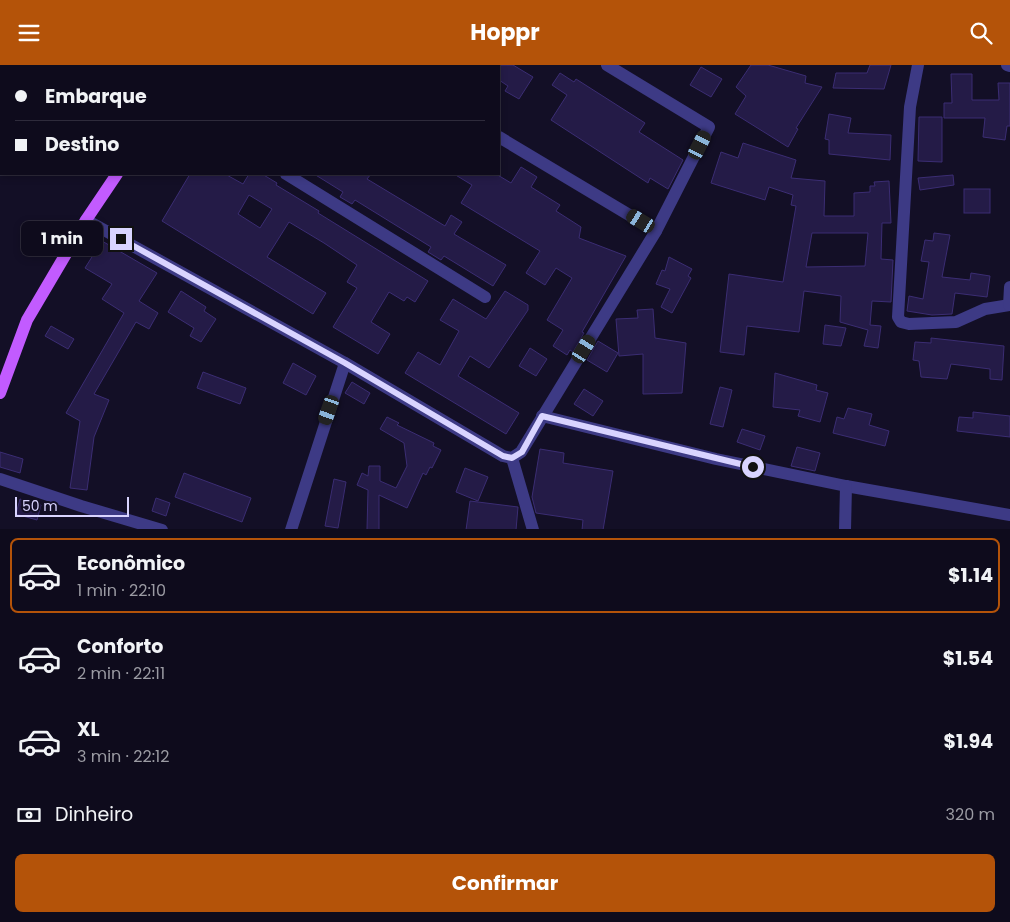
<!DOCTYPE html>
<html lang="pt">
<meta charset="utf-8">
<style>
:root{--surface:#0e0b1c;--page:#1c1929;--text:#f1f3f6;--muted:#9b9ba3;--line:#2e2b3b;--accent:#b45309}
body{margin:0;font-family:Poppins,sans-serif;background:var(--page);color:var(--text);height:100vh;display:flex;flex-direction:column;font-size:19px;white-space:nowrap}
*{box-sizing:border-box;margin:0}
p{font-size:16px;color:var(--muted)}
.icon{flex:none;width:28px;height:28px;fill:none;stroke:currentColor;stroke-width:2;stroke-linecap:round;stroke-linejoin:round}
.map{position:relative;height:464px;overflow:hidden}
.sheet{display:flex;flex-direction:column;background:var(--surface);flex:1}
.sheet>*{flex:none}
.banner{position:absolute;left:0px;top:0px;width:500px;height:110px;box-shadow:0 2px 8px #0003,0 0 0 1px var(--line);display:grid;align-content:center;height:110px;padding:0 15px;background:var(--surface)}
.scale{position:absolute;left:15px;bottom:12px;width:114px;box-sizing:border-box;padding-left:5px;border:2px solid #d9d4ff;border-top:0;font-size:14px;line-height:18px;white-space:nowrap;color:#d9d4ff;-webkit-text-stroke:4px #130f26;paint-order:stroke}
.end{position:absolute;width:22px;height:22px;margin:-11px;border:6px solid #d9d4ff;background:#111;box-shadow:0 0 0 2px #111}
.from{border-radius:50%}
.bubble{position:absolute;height:35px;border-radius:8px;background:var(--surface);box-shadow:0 2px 8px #0003,0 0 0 1px var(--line);font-size:16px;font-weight:700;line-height:35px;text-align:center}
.car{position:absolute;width:15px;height:30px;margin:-15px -8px;border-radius:6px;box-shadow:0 0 4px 1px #0007;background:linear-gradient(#222 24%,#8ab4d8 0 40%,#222 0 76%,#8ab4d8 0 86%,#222 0)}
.banner b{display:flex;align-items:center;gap:18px;height:48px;font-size:19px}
.banner b+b{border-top:1px solid var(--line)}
.banner i{width:12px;height:12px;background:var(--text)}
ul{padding:9px 0 0;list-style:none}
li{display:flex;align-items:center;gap:15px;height:75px;margin:0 10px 8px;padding:0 5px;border:2px solid transparent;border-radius:8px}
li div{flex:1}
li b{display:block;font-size:19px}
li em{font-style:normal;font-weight:700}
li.selected{border-color:var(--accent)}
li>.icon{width:45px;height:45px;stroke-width:1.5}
.pay{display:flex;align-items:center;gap:12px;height:55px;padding:0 15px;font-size:19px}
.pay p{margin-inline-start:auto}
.cta{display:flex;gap:10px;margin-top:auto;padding:10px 15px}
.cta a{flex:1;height:58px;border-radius:8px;background:var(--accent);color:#fff;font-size:20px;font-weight:700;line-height:58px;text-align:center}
header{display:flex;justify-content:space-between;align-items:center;height:65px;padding:0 15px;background:var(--accent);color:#fff;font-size:22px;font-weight:700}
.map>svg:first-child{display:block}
</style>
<header><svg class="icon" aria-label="menu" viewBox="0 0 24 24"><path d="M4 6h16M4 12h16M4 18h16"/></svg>Hoppr<svg class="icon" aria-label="search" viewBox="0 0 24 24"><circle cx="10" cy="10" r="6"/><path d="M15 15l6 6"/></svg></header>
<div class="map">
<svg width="1010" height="465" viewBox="0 0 1010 465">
<rect width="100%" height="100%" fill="#130f26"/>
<g fill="#241b47" stroke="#3b2d73" fill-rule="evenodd">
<polygon points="499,0 513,0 533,12 519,34 505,26 508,21 499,15"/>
<polygon points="751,0 768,0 806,11 805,18 822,22 796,63 798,64 788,82 735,49 746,31 736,22"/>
<polygon points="870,0 891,0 884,24 833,23 836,8 867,8"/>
<polygon points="701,2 722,14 711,32 690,20"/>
<polygon points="560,8 574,17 576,14 645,58 639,67 683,95 668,124 650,113 648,118 551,55 567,30 552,20"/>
<polygon points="951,9 972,9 972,35 999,35 998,18 1010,18 1010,61 1007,61 1005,75 983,72 985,53 944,53 944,38 952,38"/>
<polygon points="829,49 851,53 848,68 891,70 890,95 829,89 829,75 825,74"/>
<polygon points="919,52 942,52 942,97 918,96"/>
<path d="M743 78 796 95 791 113 825 116 824 151H854V128L870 127V121H875L874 117 889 116 891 158H882L881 194 893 195 891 237 872 236 870 260 881 261 878 283 864 281 868 265 840 257 841 231 804 226 799 267 747 261 744 290 720 287 729 209 783 217 796 141 791 140 793 130 769 122 765 135 711 118 721 87 738 93ZM812 168H868L865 201 806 202Z"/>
<polygon points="521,102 537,112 531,122 560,140 556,146 581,162 579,173 626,191 582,267 584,268 573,287 570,285 567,290 553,281 563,265 547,255 572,213 556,203 545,220 526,208 540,186 461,138 472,120 454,109 496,109 511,118"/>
<path d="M190 109H225L243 119 249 109H262L277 118 276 120 319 146 318 148 428 216 415 237 407 232 404 236 389 227 371 257 390 269 378 289 333 262 357 223 347 217 357 200 324 178 289 157 267 192 326 228 313 249 162 156ZM249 130 272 144 260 163 238 149Z"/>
<polygon points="314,109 371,109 367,114 445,161 451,150 462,157 454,169 506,200 493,221 444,191 441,195 428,187 431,182 355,135 352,139 340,132 343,127"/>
<polygon points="953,110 954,120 920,125 918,113"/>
<rect x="964" y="124" width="26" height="24"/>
<polygon points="934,168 950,170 942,212 970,215 971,208 990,211 987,232 955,228 952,249 932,250 907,246 909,231 923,234 929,197 921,196 925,175 933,176"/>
<polygon points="102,176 157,208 139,236 158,248 149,264 136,257 94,329 109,335 94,372 87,425 70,423 80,356 66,348 124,248 102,234 112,219 85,203"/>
<polygon points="669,192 692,204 688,211 691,213 672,248 661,242 670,224 656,219 662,205 665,206"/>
<polygon points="181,226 206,242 204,246 216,254 201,277 190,271 194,263 168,247"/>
<polygon points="505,226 528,240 528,245 489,303 470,291 458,311 519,348 506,369 405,308 418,287 440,300 459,266 440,255 453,234 486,254"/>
<polygon points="653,244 655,273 686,278 682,328 643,329 643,289 619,291 616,254 638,253 637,245"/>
<polygon points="825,260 846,263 841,281 823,279"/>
<polygon points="51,261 74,274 68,284 45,271"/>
<polygon points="931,273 1004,281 1002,315 990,314 990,304 951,299 947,314 921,312 919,296 913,295 915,277 931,278"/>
<polygon points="598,276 618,288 607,307 587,295"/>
<polygon points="530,283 547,294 536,311 519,301"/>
<polygon points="293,298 316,311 306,330 283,318"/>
<polygon points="203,307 246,323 240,339 197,323"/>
<polygon points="775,308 817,320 816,325 828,328 820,357 798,351 800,345 773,342"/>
<polygon points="352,317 370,328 364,339 345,328"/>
<polygon points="720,322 732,325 723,362 710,359"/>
<polygon points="584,324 603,336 593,351 574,339"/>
<polygon points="848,343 872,349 869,360 889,366 885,381 833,368 837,352 844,354"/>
<polygon points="973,347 1010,351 1010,372 957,366 959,352 973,353"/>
<polygon points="387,352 399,358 397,360 434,378 433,381 441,385 432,403 430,402 426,410 423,408 407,443 379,430 379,465 367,465 368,425 357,420 362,408 368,411 369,401 380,401 380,416 396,423 407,401 404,378 380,364"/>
<polygon points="742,364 765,371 760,385 737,377"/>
<polygon points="797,382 820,388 815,406 791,401"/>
<polygon points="540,384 564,388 563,398 613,406 603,465 582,465 583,455 536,448 532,432"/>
<polygon points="0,387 23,394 20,408 0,402"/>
<polygon points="465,403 488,412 478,436 456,427"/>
<polygon points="184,408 251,433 242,457 175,432"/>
<polygon points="334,414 346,417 338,463 325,461"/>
<polygon points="156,433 170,438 166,451 152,446"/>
<polygon points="20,434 41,440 37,455 16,449"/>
<polygon points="470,436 518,442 516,465 466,465"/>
</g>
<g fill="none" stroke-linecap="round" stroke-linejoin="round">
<g stroke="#3d3a85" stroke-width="12">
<polyline points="125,0 127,1"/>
<polyline points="378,0 380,1"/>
<polyline points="918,0 910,42 898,252 901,257 909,259 956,257 985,244 1010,240"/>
<polyline points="1007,0 1010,1"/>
<polyline points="499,72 656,166"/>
<polyline points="286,109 485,232"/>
<polyline points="86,155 345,298 503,391 512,393 521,387 656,166 709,62 607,0"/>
<polyline points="1009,240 1010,222"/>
<polyline points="542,351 716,394 846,421 1010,450"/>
<polyline points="512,393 533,465"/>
<polyline points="0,414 81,441 162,465"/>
<polyline points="291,465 345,298"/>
<polyline points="845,465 846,421"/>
</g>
<g stroke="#c25bff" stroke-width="12">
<polyline points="202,1 203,0"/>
<polyline points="0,328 27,255 86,155 117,109"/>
</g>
</g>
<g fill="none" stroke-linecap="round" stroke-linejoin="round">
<polyline stroke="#d9d4ff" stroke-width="6" points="121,174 345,298 503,391 512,393 522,387 542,351 753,402"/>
</g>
</svg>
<div class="scale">50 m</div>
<i class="end from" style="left:753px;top:402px"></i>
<i class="end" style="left:121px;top:174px"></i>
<div class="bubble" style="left:21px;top:156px;width:82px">1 min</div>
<i class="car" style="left:700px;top:80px;rotate:27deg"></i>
<i class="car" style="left:641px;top:156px;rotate:301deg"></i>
<i class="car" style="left:584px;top:284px;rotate:32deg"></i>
<i class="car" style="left:329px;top:345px;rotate:199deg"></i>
<div class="banner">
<b><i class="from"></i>Embarque</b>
<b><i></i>Destino</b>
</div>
</div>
<section class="sheet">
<ul>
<li class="selected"><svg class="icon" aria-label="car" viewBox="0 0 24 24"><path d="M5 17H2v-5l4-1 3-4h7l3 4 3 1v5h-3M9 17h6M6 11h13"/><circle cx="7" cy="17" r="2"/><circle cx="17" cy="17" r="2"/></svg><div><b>Econômico</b><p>1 min · 22:10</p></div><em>$1.14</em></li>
<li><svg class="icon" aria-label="car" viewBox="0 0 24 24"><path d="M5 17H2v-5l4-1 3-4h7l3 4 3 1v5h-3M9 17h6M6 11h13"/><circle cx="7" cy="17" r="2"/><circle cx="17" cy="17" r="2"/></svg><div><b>Conforto</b><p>2 min · 22:11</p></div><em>$1.54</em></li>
<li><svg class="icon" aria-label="car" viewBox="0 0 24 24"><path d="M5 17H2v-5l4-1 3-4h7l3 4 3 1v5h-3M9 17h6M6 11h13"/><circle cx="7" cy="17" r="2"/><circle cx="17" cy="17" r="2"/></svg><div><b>XL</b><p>3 min · 22:12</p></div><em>$1.94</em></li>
</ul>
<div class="pay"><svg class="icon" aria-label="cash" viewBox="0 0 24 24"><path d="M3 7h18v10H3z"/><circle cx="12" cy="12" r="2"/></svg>Dinheiro<p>320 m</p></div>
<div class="cta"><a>Confirmar</a></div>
</section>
